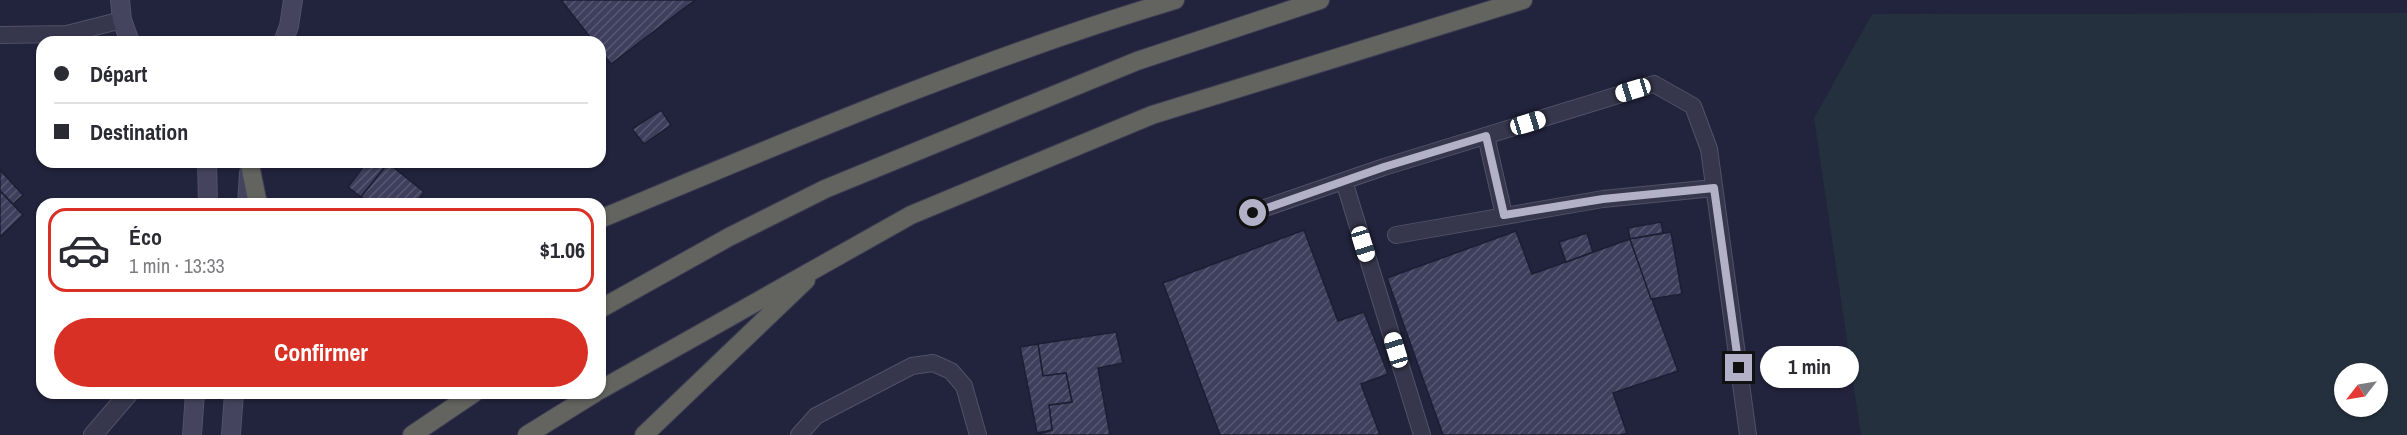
<!DOCTYPE html>
<html lang="fr">
<meta charset="utf-8">
<style>
:root{--surface:#fff;--page:#f7f7f7;--text:#2b2b33;--muted:#7c7c81;--line:#e1e1e2;--accent:#d93025}
body{margin:0;font-family:"Archivo Narrow",sans-serif;background:var(--page);color:var(--text);height:100vh;display:flex;flex-direction:column;font-size:22px;white-space:nowrap}
*{box-sizing:border-box;margin:0}
p{font-size:20px;color:var(--muted)}
.icon{flex:none;width:33px;height:33px;fill:none;stroke:currentColor;stroke-width:2;stroke-linecap:round;stroke-linejoin:round}
.map{position:relative;flex:1;overflow:hidden}
.sheet{position:absolute;left:36px;top:198px;width:570px;height:201px;display:flex;flex-direction:column;background:var(--surface);border-radius:18px;box-shadow:0 2px 4px #0004}
.sheet>*{flex:none}
.banner{position:absolute;left:36px;top:36px;width:570px;height:132px;border-radius:18px;box-shadow:0 2px 4px #0004;display:grid;align-content:center;height:132px;padding:0 18px;background:var(--surface)}
.needle{width:39px;rotate:239deg}
.tools{position:absolute;left:2334px;top:363px;display:grid;gap:12px}
.tools a{display:grid;place-items:center;width:54px;height:54px;border-radius:50%;background:var(--surface);box-shadow:0 2px 4px #0004;font-size:30px}
.end{position:absolute;width:27px;height:27px;margin:-14px;border:8px solid #b2b1c8;background:#111;box-shadow:0 0 0 3px #111}
.from{border-radius:50%}
.bubble{position:absolute;height:42px;border-radius:21px;background:var(--surface);box-shadow:0 2px 4px #0004;font-size:20px;font-weight:700;line-height:42px;text-align:center}
.car{position:absolute;width:18px;height:36px;margin:-18px -9px;border-radius:8px;box-shadow:0 0 4px 2px #0007;background:linear-gradient(#fff 24%,#345 0 40%,#fff 0 76%,#345 0 86%,#fff 0)}
.banner b{display:flex;align-items:center;gap:21px;height:57px;font-size:22px}
.banner b+b{border-top:2px solid var(--line)}
.banner i{width:15px;height:15px;background:var(--text)}
ul{padding:10px 0 0;list-style:none}
li{display:flex;align-items:center;gap:18px;height:84px;margin:0 12px 9px;padding:0 6px;border:3px solid transparent;border-radius:18px}
li div{flex:1}
li b{display:block;font-size:22px}
li em{font-style:normal;font-weight:700}
li.selected{border-color:var(--accent)}
li>.icon{width:54px;height:54px;stroke-width:1.5}
.action{display:flex;gap:12px;margin-top:auto;padding:12px 18px}
.action a{flex:1;height:69px;border-radius:36px;background:var(--accent);color:#fff;font-size:24px;font-weight:700;line-height:69px;text-align:center}
.map>svg:first-child{display:block}
</style>
<div class="map">
<svg width="2407" height="435" viewBox="0 0 2407 435">
<defs>
<pattern id="building-hatch" width="6" height="6" patternUnits="userSpaceOnUse" patternTransform="scale(1.5)"><rect width="6" height="6" fill="#3e3f5c"/><path d="M-1 1l2-2M0 6l6-6M5 7l2-2" fill="none" stroke="#585872"/></pattern>
</defs>
<rect width="100%" height="100%" fill="#22233c"/>
<path fill="#24303d" fill-rule="evenodd" d="M2407 13V435H1861L1814 118 1872 14ZM2344 374H2378V406H2344Z"/>
<g fill="url(#building-hatch)" stroke="#1d1d33" stroke-width="1.5">
<polygon points="561,0 695,0 611,64 600,50 600,42 594,42"/>
<polygon points="661,110 671,125 644,144 632,129"/>
<polygon points="367,162 388,163 361,197 348,187"/>
<polygon points="388,163 424,192 415,204 370,204 361,197"/>
<polygon points="0,170 23,195 13,204 0,191"/>
<polygon points="0,191 23,215 0,237"/>
<polygon points="1661,222 1663,233 1630,239 1628,228"/>
<polygon points="1304,230 1338,321 1364,312 1388,374 1361,384 1380,435 1220,435 1163,283"/>
<polygon points="1516,231 1532,274 1630,239 1678,371 1613,393 1627,433 1621,435 1443,435 1387,278"/>
<polygon points="1671,232 1682,294 1651,299 1630,239"/>
<polygon points="1587,233 1593,252 1566,262 1559,242"/>
<polygon points="1116,332 1123,363 1098,368 1110,435 1037,435 1052,430 1049,405 1072,402 1066,373 1043,376 1038,344"/>
<polygon points="1038,344 1043,376 1066,373 1072,402 1049,405 1052,430 1037,433 1020,347"/>
</g>
<g fill="none" stroke-linecap="round" stroke-linejoin="round">
<defs>
<g id="service">
<polyline points="0,35 67,34 122,20"/>
<polyline points="1486,136 1504,215"/>
<polyline points="1344,181 1422,435"/>
<polyline points="1253,212 1384,167 1654,84 1693,106 1709,149 1748,435"/>
<polyline points="1396,235 1603,199 1714,188"/>
<polyline points="799,435 816,416 912,366 933,363 951,371 964,386 978,435"/>
</g>
<polyline id="minor" points="93,435 129,393"/>
<g id="secondary">
<polyline points="120,0 122,20 130,42"/>
<polyline points="283,42 289,26 293,0"/>
<polyline points="207,162 208,204"/>
<polyline points="247,204 249,173"/>
<polyline points="192,435 195,393"/>
<polyline points="231,435 234,393"/>
</g>
<g id="trunk">
<polyline points="250,165 258,204"/>
<path d="M600 219C790 140 978 59 1175 0"/>
<polyline points="600,309 729,237 825,189 1137,61 1320,0"/>
<polyline points="600,390 911,215 1152,115 1523,0"/>
<polyline points="412,435 474,393"/>
<polyline points="527,435 595,393"/>
<polyline points="644,435 806,280"/>
</g>
</defs>
<use href="#service" stroke="#515167" stroke-width="18"/>
<use href="#minor" stroke="#515167" stroke-width="20"/>
<use href="#secondary" stroke="#515167" stroke-width="20"/>
<use href="#trunk" stroke="#3e3e54" stroke-width="20"/>
<use href="#service" stroke="#36364c" stroke-width="16"/>
<use href="#minor" stroke="#36364c" stroke-width="18"/>
<use href="#secondary" stroke="#45445f" stroke-width="18"/>
<use href="#trunk" stroke="#636360" stroke-width="18"/>
</g>
<g fill="none" stroke-linecap="round" stroke-linejoin="round">
<polyline stroke="#b2b1c8" stroke-width="8" points="1253,213 1384,167 1486,136 1504,215 1603,199 1714,188 1739,368"/>
</g>
</svg>
<div class="tools">
<a><svg class="needle" viewBox="-14 -14 28 28"><path d="M0-13l5 13h-10z" fill="#e53935"/><path d="M0 13l5-13h-10z" fill="#7c7c81"/></svg></a>
</div>
<i class="end from" style="left:1253px;top:213px"></i>
<i class="end" style="left:1739px;top:368px"></i>
<div class="bubble" style="left:1760px;top:346px;width:99px">1 min</div>
<i class="car" style="left:1633px;top:90px;rotate:253deg"></i>
<i class="car" style="left:1528px;top:123px;rotate:73deg"></i>
<i class="car" style="left:1363px;top:244px;rotate:163deg"></i>
<i class="car" style="left:1396px;top:350px;rotate:343deg"></i>
<div class="banner">
<b><i class="from"></i>Départ</b>
<b><i></i>Destination</b>
</div>
<section class="sheet">
<ul>
<li class="selected"><svg class="icon" aria-label="car" viewBox="0 0 24 24"><path d="M5 17H2v-5l4-1 3-4h7l3 4 3 1v5h-3M9 17h6M6 11h13"/><circle cx="7" cy="17" r="2"/><circle cx="17" cy="17" r="2"/></svg><div><b>Éco</b><p>1 min · 13:33</p></div><em>$1.06</em></li>
</ul>
<div class="action"><a>Confirmer</a></div>
</section>
</div>
